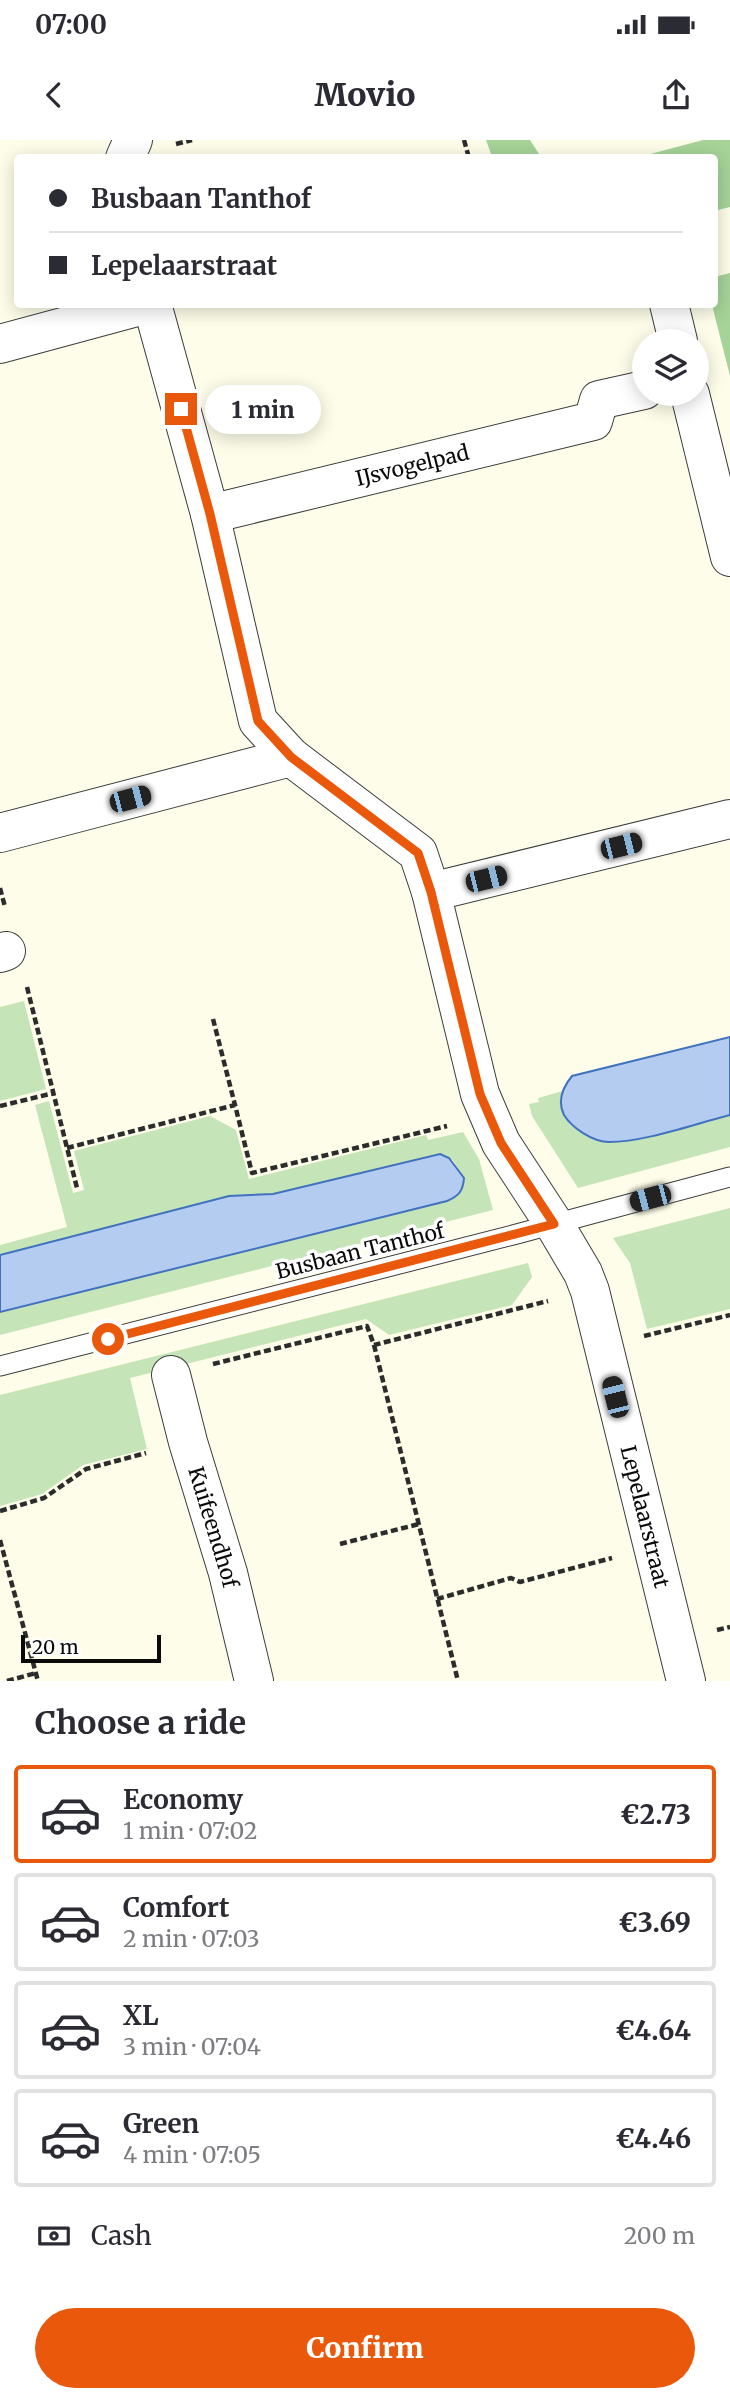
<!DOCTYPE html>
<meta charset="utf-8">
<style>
:root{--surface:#fff;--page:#f2f2f3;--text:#2b2b33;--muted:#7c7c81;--line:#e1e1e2;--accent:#ea580c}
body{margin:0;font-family:Merriweather,serif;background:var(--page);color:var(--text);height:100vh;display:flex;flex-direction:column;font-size:26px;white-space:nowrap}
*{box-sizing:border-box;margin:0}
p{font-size:23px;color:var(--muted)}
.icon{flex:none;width:38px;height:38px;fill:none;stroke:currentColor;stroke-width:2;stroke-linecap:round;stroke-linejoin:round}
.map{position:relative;height:1541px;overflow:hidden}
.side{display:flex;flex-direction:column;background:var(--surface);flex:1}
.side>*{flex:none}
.guide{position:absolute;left:14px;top:14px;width:704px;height:154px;border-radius:7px;box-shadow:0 4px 18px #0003;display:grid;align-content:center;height:154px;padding:0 35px;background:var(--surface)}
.buttons{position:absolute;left:632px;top:189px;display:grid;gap:14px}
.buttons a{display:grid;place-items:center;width:77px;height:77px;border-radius:50%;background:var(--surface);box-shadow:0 4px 18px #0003;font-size:35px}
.scale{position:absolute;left:21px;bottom:18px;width:140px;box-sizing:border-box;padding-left:7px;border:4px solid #0a0a0a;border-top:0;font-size:19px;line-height:24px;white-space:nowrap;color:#0a0a0a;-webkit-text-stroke:5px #fff;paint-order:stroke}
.end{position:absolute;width:32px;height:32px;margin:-16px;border:9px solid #ea580c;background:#fff;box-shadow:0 0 0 4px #fff}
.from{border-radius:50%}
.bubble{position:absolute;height:49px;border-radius:24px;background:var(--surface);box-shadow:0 4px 18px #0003;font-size:23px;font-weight:800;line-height:49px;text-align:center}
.car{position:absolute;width:21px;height:42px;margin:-21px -10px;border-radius:9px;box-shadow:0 0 5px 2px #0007;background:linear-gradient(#222 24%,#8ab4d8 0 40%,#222 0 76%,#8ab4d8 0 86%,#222 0)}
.guide b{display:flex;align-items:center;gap:24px;height:66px;font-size:26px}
.guide b+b{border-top:2px solid var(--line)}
.guide i{width:18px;height:18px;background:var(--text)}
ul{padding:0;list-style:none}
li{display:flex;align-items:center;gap:21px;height:98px;margin:0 14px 10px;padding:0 21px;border:4px solid var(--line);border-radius:7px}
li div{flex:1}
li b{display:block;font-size:26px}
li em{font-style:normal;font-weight:800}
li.current{border-color:var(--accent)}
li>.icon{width:63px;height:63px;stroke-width:1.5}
h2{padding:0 35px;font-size:32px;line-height:84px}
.pay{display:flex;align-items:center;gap:18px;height:77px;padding:0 35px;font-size:26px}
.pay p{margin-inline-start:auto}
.action{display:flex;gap:14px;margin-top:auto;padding:14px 35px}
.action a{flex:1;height:80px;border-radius:42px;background:var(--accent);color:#fff;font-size:28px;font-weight:800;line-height:80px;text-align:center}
.status{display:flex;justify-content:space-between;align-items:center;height:49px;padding:0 35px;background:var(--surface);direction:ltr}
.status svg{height:19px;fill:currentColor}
header{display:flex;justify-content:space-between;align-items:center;height:91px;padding:0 35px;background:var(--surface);font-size:32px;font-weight:800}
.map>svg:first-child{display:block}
</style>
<div class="status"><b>07:00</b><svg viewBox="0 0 49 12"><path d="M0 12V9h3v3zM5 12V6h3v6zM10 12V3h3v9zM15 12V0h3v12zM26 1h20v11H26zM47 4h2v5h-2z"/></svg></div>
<header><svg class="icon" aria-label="back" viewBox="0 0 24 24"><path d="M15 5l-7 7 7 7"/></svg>Movio<svg class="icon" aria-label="share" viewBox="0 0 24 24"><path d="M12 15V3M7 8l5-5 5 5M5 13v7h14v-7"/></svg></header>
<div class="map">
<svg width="730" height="1541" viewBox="0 0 730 1541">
<rect width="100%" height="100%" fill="#fdfde9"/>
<g fill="#c5e4b7">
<polygon points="24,861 46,949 0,961 0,867"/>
<polygon points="563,951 561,957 570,985 606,1002 730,975 730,1007 578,1048 532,976 529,964 539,962 538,958"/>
<polygon points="49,961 73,1053 84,1050 74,1011 210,976 236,990 249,1039 426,995 428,1000 463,992 479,1019 493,1070 0,1195 0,1172 447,1061 464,1038 453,1020 440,1015 273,1054 228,1056 0,1115 0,1105 67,1087 35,965"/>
<polygon points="730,1068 730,1169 647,1189 630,1123 613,1098"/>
<polygon points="528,1123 532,1137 512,1165 389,1195 366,1179 130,1238 147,1309 83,1325 42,1354 0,1366 0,1255"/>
</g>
<g fill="#a6d398">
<polygon points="486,0 530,0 541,17 492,17"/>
<polygon points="703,0 730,0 730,67 714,71 714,18 639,17"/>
<polygon points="730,133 730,236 712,165 714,164 714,137"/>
</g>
<g fill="#b3ccf0" stroke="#4072c0" stroke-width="2">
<path d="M730 897V975C694 984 645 1002 609 1002 593 1002 572 988 564 975 557 961 563 947 572 936Z"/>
<path d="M440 1014 449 1018 464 1038C463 1051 459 1056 447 1061L0 1172V1115L229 1056 273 1054Z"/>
</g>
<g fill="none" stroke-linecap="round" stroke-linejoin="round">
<defs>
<polyline id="lane" points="0,1226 513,1095 730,1037"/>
<g id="street">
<polyline points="125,18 133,0"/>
<path id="s1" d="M152 164 210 374 258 581 291 617 418 713 431 752 480 954 501 1003 554 1084 583 1133 590 1151 686 1541"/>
<polyline points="669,164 678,201"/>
<polyline points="0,204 148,164"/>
<polyline points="690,254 730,417"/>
<path id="s2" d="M210 374 593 281 599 260 644 250"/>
<polyline points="0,693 291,617"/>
<polyline points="431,752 730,679"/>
<polyline points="0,813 6,811"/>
<path id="s3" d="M171 1235 188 1302 228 1433 254 1541"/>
</g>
</defs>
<use href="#lane" stroke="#3d3d3d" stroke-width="21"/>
<use href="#street" stroke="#3d3d3d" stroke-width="40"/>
<g stroke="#2c2c2c" stroke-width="4.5" stroke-dasharray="7 3.5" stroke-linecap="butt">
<polyline points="464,0 469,18"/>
<polyline points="176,4 192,0"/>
<polyline points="0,748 5,767"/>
<polyline points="27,847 77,1048"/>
<polyline points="213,879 235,965"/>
<polyline points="0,966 54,953"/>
<polyline points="67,1008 235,965 252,1033 447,986"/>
<polyline points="644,1196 730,1175"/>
<polyline points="374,1205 458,1541"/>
<polyline points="213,1224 367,1186 374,1205 548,1161"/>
<polyline points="0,1371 44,1358 86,1329 146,1313"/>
<polyline points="0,1400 38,1541"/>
<polyline points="340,1404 419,1384"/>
<polyline points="437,1459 511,1438 520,1442 612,1418"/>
<polyline points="717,1490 730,1487"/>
<polyline points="7,1541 36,1533"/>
</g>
<use href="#lane" stroke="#fff" stroke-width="19"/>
<use href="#street" stroke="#fff" stroke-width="38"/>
</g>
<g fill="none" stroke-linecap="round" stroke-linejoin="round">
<polyline stroke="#ea580c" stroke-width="9" points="108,1199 554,1084 501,1003 480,954 431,752 418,713 291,617 258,581 210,374 181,269"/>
</g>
<g text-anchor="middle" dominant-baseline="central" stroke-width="7" stroke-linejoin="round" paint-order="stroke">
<g font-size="21" fill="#0a0a0a" stroke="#fff">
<text stroke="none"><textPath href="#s2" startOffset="208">IJsvogelpad</textPath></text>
<text transform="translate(360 1111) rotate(-14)">Busbaan Tanthof</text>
<text stroke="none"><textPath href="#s1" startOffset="1346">Lepelaarstraat</textPath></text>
<text stroke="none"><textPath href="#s3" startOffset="158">Kuifeendhof</textPath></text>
</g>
</g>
</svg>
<div class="buttons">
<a><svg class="icon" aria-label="layers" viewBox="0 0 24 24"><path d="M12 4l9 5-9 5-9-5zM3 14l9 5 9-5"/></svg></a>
</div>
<div class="scale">20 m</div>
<i class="end from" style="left:108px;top:1199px"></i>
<i class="end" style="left:181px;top:269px"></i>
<div class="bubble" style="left:205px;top:245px;width:116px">1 min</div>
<i class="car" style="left:130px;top:659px;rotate:75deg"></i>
<i class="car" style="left:621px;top:706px;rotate:76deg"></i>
<i class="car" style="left:486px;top:739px;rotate:76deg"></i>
<i class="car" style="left:650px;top:1058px;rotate:255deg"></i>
<i class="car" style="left:615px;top:1257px;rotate:346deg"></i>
<div class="guide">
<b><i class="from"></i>Busbaan Tanthof</b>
<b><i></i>Lepelaarstraat</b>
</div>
</div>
<section class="side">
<h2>Choose a ride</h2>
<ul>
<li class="current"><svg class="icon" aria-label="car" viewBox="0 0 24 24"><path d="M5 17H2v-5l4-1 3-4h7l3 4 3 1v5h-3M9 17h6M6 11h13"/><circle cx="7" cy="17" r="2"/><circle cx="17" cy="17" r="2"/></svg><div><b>Economy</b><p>1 min · 07:02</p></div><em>€2.73</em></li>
<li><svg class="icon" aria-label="car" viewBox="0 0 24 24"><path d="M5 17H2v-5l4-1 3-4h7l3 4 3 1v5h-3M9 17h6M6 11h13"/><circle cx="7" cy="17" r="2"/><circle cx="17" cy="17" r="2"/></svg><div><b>Comfort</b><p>2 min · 07:03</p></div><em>€3.69</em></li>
<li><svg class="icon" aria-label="car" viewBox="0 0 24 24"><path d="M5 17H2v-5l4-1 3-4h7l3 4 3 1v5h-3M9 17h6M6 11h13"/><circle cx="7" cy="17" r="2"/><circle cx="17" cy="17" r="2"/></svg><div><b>XL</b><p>3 min · 07:04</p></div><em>€4.64</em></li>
<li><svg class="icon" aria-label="car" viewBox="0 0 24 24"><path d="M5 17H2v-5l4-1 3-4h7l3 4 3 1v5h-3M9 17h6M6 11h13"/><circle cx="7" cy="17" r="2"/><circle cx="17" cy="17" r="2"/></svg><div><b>Green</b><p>4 min · 07:05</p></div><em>€4.46</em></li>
</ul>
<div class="pay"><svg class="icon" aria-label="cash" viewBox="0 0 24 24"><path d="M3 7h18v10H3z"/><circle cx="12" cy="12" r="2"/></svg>Cash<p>200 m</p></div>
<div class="action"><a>Confirm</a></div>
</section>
